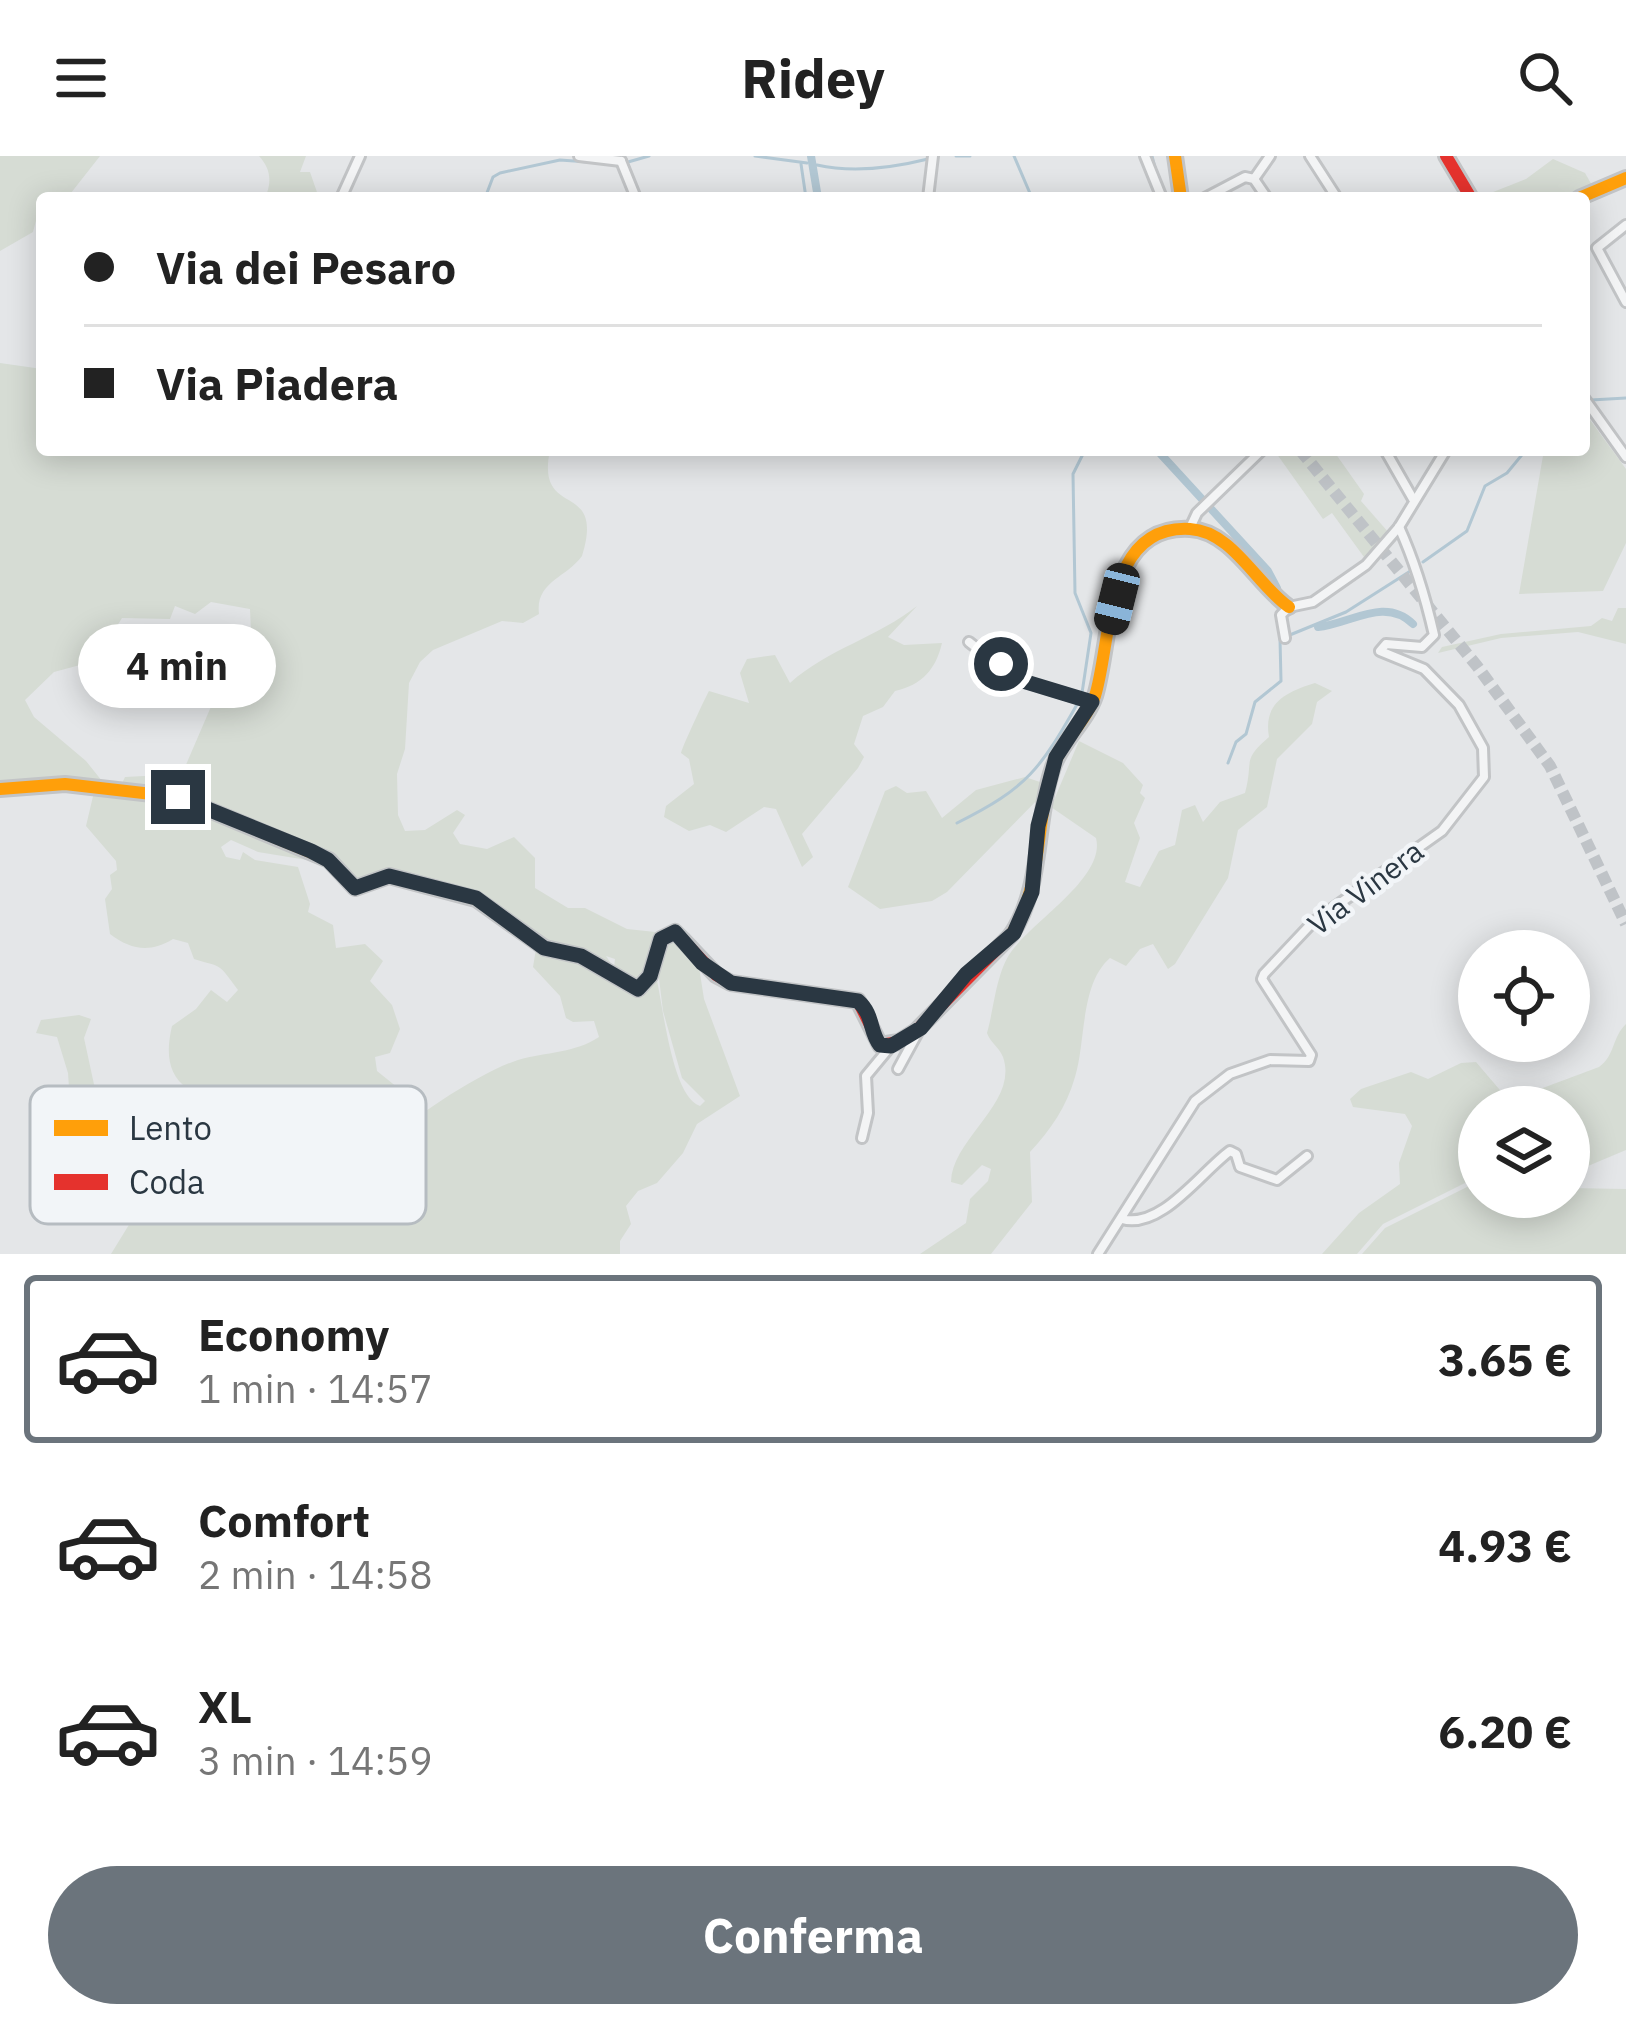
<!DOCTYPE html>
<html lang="it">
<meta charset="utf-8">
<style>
:root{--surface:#fff;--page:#f6f6f6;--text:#222;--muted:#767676;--line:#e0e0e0;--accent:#6b747c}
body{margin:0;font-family:"IBM Plex Sans",sans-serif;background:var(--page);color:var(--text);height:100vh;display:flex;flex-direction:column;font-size:45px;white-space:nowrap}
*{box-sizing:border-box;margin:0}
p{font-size:39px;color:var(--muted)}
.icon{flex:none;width:66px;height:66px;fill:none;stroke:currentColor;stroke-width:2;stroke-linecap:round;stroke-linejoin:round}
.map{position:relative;height:1098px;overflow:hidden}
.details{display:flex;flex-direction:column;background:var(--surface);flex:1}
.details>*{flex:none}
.top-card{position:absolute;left:36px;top:36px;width:1554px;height:264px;border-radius:12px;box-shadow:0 6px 30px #0003;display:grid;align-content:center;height:264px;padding:0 48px;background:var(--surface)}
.fabs{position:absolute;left:1458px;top:774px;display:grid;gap:24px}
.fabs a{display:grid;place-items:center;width:132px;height:132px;border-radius:50%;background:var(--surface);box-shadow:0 6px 30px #0003;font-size:60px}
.end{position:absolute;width:54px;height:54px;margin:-27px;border:15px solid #2a3742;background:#fff;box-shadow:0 0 0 6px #fff}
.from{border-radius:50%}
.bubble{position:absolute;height:84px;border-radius:42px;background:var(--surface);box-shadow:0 6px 30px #0003;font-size:39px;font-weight:700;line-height:84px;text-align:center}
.car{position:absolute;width:36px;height:72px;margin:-36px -18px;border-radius:15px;box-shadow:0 0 9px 3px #0007;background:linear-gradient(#222 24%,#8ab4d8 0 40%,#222 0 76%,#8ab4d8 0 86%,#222 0)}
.top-card b{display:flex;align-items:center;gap:42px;height:114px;font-size:45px}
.top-card b+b{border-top:3px solid var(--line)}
.top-card i{width:30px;height:30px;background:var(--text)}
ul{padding:21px 0 0;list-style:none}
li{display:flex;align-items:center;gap:36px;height:168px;margin:0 24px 18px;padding:0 24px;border:6px solid transparent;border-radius:12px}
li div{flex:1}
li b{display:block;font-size:45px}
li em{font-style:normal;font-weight:700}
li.on{border-color:var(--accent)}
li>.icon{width:108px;height:108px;stroke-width:1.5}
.primary-button{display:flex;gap:24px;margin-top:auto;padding:24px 48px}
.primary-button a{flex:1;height:138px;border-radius:72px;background:var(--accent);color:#fff;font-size:48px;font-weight:700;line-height:138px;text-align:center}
header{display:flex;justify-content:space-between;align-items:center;height:156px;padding:0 48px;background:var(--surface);font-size:54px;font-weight:700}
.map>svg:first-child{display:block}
</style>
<header><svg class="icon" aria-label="menu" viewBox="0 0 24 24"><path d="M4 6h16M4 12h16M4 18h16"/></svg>Ridey<svg class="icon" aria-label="search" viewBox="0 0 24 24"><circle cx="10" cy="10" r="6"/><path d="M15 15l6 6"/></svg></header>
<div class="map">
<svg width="1626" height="1098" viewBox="0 0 1626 1098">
<rect width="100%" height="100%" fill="#e4e6e8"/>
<g fill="#d6dcd4">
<polygon points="0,0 100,0 67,42 42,42 33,76 0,95"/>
<path d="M259 0H306L300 16H310L319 42H251L267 37C272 22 269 11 259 0Z"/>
<polygon points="1553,3 1585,17 1593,31 1558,42 1478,42 1526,23"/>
<path d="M0 207 42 213V294H550C535 365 606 322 582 400 566 422 535 426 539 458L523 467 502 465 433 494 420 506 409 527 405 593 397 618 398 659 405 675 425 674 457 654 465 659 453 677 460 688 487 693 514 681 535 702V732L568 752H585L627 773 665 777 645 830 613 820 615 803 606 800 612 809 610 818C543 789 476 733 403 722 389 720 371 728 357 731L340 716 199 647 118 636 125 621 182 618 216 539 238 519 234 505 251 475 250 453 211 446 195 458 175 450 170 463 122 462 95 505 54 516 25 544 34 561 86 605 106 630 0 634Z"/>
<polygon points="1585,257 1626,313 1626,387 1603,435 1519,438 1544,294 1584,294"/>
<polygon points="1274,294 1333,294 1364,338 1361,345 1389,377 1364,401 1332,357 1323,363"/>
<path d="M917 450 888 481 904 489 942 487C936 513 922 529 895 535L883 551 863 560 854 588 864 601 858 612 802 678 813 701 802 711 776 653 764 651 726 676 710 669 689 675 664 661 666 650 694 628 689 603 681 597C683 589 707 538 709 535L749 547 740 517 747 503 775 499 790 527C828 493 878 481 917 450Z"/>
<polygon points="1618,452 1626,452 1626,488 1578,476 1501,482 1438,497 1442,491 1501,478 1591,470 1602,462 1612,465"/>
<path d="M1315 527 1332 535 1317 546 1312 568 1277 603 1267 651 1238 674 1228 722 1175 808 1168 813 1153 788 1140 793 1126 810 1110 802C1080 828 1086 885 1075 921 1066 952 1051 973 1030 996L1032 1046 991 1098H920L966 1067 970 1043 988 1025 991 1013 982 1009 962 1029 951 1026C952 982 1019 947 1003 901 999 891 990 886 987 877 994 853 996 817 1011 796 1034 764 1106 721 1096 682L1051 651 1079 585 1123 607 1143 629 1140 637 1145 642 1134 667 1140 682 1125 726 1140 731 1159 695 1175 689 1182 654 1195 649 1203 666 1220 646 1245 637C1254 604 1241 605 1269 581 1263 547 1286 536 1315 527Z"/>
<polygon points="1025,621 1043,627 1043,638 947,736 932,745 880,753 848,731 885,635 896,630 907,637 926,635 942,662 976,634"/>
<path d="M94 636 184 646 317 701 333 715 307 704 258 696 231 684 221 691 226 701 240 704 243 696 255 704 298 711 310 748 308 756 333 769 336 792 365 788 383 805 370 825 392 849 400 873 390 897 375 901 377 915 408 940 406 948 392 960 384 958 383 971 368 975 376 988 384 990C408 963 483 915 518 904 546 896 575 897 599 881L594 865 573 866 566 862 560 840 533 811 536 793 591 812 642 841 656 820C663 849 672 941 700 950L705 945 682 922 663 855 658 814 665 786 676 785 699 811 704 843 740 940 697 968 683 997 657 1027 638 1035 626 1050 631 1068 620 1085V1098H111L154 1028 137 1000 150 981 159 979 169 949 184 946 188 933C167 918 166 896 172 870L196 853 211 834 227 846 238 834C217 805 222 812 194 803L188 787 173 783C150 797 131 794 110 778L105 743 112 733 110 719 117 714 116 705 86 670Z"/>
<polygon points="79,859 91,863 84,882 95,933 95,977 72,976 68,917 57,881 36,877 41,864"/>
<path d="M1626 868V994L1569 1018V951H1479V1020L1383 1068 1357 1098H1322L1359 1057 1400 1028 1399 1007 1412 970 1405 958 1353 951 1350 943 1361 933 1411 916 1428 923 1461 907 1476 906 1505 940 1516 942 1599 911C1615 900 1612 881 1626 868Z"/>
<polygon points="1479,1025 1479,1041 1569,1041 1569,1032 1626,1033 1626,1098 1362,1098 1385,1072"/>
</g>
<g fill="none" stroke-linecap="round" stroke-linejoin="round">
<g stroke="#b2c7d3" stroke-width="3">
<polyline points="755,0 807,7"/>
<polyline points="956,0 970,0"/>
<polyline points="1014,0 1032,42"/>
<polyline points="1152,0 1158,23"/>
<polyline points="628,6 649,0"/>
<polyline points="801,8 806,42"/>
<path d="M817 9C853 17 892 12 928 3"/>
<polyline points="485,42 493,21 500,17 560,4 616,8"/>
<polyline points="1591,244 1626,242"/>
<polyline points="1423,406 1467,375 1485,330 1507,317 1526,294"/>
<polyline points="1082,537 1091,477 1075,437 1073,318 1085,294"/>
<polyline points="1228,607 1236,586 1246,578 1255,546 1281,525 1280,483 1346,456 1412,414"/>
<path d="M957 667C1028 632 1041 612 1079 545"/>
</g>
<g stroke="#b2c7d3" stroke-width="8">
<polyline points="811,0 818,42"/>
<polyline points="1157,294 1268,415 1277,432"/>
<path d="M1318 471C1350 468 1385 440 1413 468"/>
</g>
<polyline stroke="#bfc3c7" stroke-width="12" stroke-dasharray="12 6" stroke-linecap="butt" points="1300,294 1477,510 1550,610 1626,768"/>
<defs>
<g id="street">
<polyline points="579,0 621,5"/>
<polyline points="1145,0 1162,42"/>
<polyline points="1310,0 1337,42"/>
<polyline points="621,5 636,42"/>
<polyline points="1254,23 1270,0"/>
<polyline points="341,42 360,0"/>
<polyline points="928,42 933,0"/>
<polyline points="1205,42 1245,21 1254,23 1267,42"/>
<polyline points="1626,69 1597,92 1626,146"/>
<polyline points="1584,242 1626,301"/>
<polyline points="1385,294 1413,343"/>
<polyline points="1190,372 1197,357 1262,294"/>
<polyline points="1285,482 1281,459 1289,451 1313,446 1366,409 1399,371 1446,294"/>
<polyline points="969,486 1016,523 1091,546"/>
<polyline points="898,913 917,878"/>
<polyline points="862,982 868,957 866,920 890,891"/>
<path d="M1122 1063C1161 1074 1201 1016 1230 995L1236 998 1240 1011 1277 1024 1307 1000"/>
<path d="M1098 1098 1195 945 1230 918 1270 904 1309 905 1311 899 1262 823 1264 818 1312 767 1442 675 1484 621 1483 592 1459 549 1424 513 1380 495 1386 488 1422 491 1434 479C1426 444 1414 404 1399 371"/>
</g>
<g id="slow">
<polyline points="1175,0 1181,42"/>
<polyline points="1579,42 1626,22"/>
<polyline points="0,633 65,628 178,641 329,704 355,732 389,720 476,743 545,792 581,800 638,833 650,820 661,783 675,776 683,784"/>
<path d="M1011 779C1043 732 1035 665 1053 611 1062 585 1086 566 1095 540 1112 486 1104 368 1190 373 1232 375 1257 429 1289 451"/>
</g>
<g id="jam">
<polyline points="1446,0 1471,42"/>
<polyline points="683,784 716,819 731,827 858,845 880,889 899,886 916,875 1011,779"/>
</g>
</defs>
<use href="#street" stroke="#c2c4c6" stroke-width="14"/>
<use href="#slow" stroke="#c2c4c6" stroke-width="18"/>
<use href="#jam" stroke="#c2c4c6" stroke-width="18"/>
<use href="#street" stroke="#f3f4f5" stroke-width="8"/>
<use href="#slow" stroke="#ff9f0a" stroke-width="12"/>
<use href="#jam" stroke="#e5322d" stroke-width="12"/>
</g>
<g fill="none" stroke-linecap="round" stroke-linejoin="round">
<path stroke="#2a3742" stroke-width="15" d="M178 641 311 695 328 704 355 732 389 720 476 742 544 792 581 800 638 833 650 820 661 783 675 776 702 807 731 827 858 845C874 859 869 875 880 889L891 890 921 872 966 818 1014 777 1032 736 1038 670 1056 601 1092 546 1016 523 1001 508"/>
</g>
<g text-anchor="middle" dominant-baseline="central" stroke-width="9" stroke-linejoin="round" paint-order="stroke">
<g font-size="30" fill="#2a3742" stroke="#f2f5f8">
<text transform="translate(1365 731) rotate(-37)">Via Vinera</text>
</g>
</g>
<rect x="30" y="930" width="396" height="138" rx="18" fill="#f2f5f8" stroke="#b6bcc1" stroke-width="3"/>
<rect x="54" y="964" width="54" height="16" fill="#ff9f0a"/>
<rect x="54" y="1018" width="54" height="16" fill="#e5322d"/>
<g font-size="33" fill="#2a3742">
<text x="129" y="984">Lento</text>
<text x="129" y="1038">Coda</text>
</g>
</svg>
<div class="fabs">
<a><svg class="icon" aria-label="locate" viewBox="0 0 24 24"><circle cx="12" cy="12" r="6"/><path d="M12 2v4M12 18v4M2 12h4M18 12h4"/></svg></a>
<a><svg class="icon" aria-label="layers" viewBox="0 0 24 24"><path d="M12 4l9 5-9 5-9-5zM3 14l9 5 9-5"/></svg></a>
</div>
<i class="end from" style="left:1001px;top:508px"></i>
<i class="end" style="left:178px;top:641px"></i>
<div class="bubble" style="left:78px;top:468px;width:198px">4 min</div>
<i class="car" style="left:1117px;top:443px;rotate:194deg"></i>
<div class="top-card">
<b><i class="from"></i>Via dei Pesaro</b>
<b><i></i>Via Piadera</b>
</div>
</div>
<section class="details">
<ul>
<li class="on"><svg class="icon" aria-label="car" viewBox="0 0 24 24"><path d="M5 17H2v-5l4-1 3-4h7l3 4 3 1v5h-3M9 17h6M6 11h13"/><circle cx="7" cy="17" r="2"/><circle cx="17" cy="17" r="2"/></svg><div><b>Economy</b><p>1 min · 14:57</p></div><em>3.65 €</em></li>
<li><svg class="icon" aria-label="car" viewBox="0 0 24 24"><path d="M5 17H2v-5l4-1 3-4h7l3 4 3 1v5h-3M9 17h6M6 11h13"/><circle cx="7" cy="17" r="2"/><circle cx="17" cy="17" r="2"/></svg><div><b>Comfort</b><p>2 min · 14:58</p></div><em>4.93 €</em></li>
<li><svg class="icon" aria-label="car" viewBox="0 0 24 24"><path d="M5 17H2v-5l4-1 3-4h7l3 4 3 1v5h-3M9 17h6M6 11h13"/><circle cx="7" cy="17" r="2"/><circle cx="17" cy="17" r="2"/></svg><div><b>XL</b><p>3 min · 14:59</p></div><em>6.20 €</em></li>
</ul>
<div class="primary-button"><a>Conferma</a></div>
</section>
